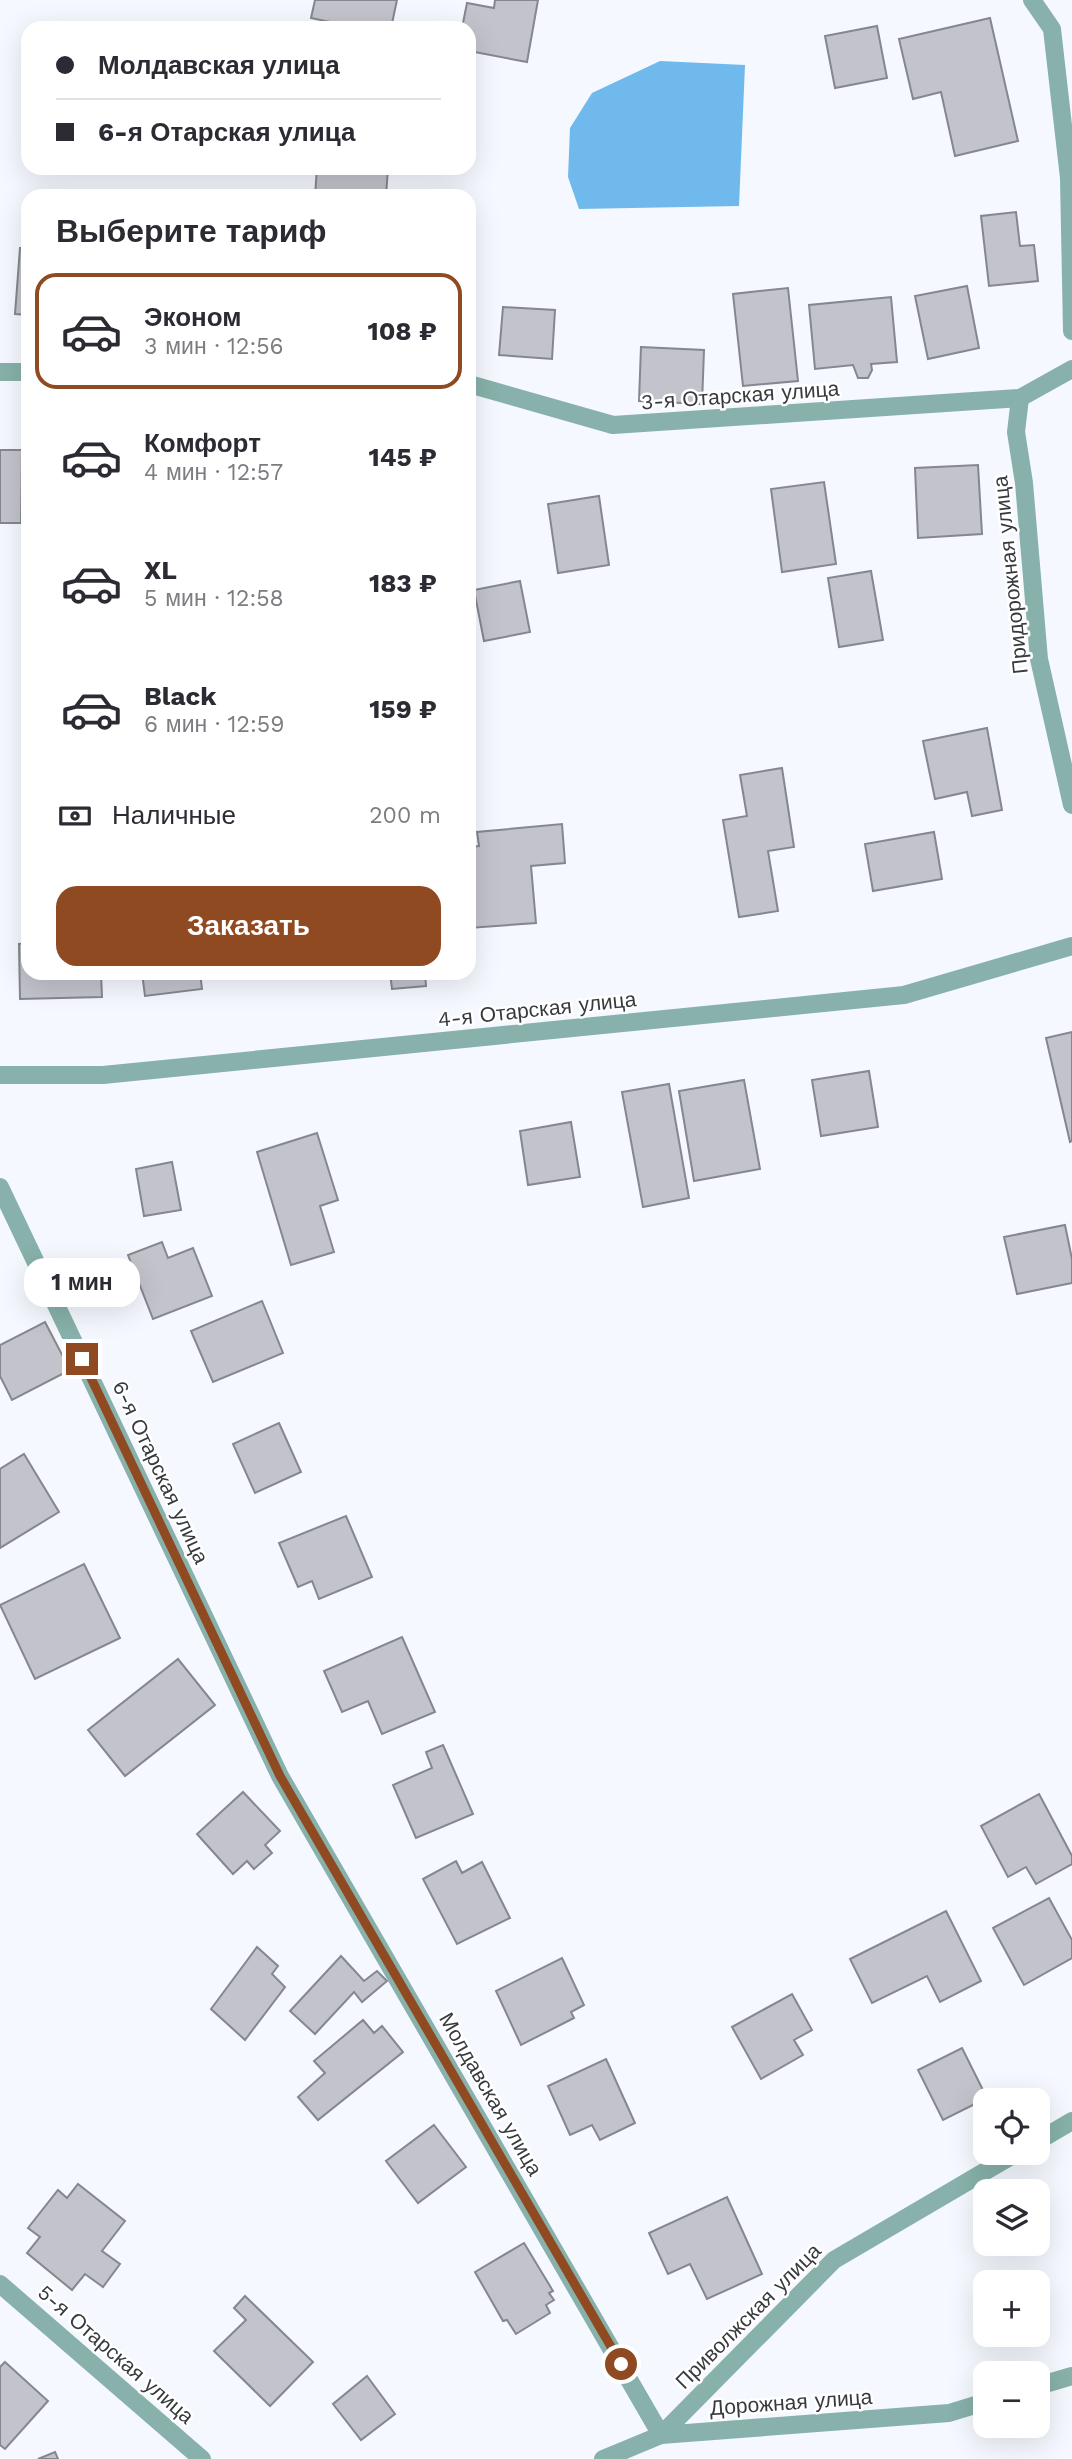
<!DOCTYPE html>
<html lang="ru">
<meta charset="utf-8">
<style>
:root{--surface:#fff;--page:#f2f2f3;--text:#2b2b33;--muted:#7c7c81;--line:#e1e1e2;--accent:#904a22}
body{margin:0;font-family:"Work Sans",sans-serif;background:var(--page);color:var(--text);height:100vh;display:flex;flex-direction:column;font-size:26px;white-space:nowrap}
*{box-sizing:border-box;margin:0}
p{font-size:23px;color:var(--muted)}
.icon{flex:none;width:38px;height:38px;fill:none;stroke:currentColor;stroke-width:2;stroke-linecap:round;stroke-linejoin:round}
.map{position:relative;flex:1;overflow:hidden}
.details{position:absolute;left:21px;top:189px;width:455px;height:791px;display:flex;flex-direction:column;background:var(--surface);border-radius:21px;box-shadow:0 7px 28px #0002}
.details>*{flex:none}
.hud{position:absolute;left:21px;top:21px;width:455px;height:154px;border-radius:21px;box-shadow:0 7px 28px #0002;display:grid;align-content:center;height:154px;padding:0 35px;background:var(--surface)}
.buttons{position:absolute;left:973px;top:2088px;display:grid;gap:14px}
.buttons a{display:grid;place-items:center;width:77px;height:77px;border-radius:14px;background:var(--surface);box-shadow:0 7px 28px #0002;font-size:35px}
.end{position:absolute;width:32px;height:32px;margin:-16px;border:9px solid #904a22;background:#fff;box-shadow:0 0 0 4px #fff}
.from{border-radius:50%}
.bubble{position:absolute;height:49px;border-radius:21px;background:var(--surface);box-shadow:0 7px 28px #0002;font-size:23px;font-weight:700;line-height:49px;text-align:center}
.hud b{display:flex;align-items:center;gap:24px;height:66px;font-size:26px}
.hud b+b{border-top:2px solid var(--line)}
.hud i{width:18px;height:18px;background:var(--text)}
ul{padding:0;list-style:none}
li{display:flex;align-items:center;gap:21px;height:116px;margin:0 14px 10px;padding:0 21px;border:4px solid transparent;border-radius:21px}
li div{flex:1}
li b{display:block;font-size:26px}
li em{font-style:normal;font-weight:700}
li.active{border-color:var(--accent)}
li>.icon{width:63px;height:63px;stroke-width:1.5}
h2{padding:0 35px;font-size:32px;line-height:84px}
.pay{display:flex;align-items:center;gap:18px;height:77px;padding:0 35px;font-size:26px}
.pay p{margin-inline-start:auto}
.primary-button{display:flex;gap:14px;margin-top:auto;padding:14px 35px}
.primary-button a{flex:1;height:80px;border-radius:21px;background:var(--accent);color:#fff;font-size:28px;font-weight:700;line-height:80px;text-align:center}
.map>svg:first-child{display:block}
</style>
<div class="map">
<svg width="1072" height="2459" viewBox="0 0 1072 2459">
<rect width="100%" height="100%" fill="#f5f8ff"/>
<polygon fill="#70b9ec" points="660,61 745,65 739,206 579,209 568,177 570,128 592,93"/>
<g fill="#c2c3cb" stroke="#85878f" stroke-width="2">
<polygon points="315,0 397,0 391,28 358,28 311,18"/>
<polygon points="495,0 538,0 527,62 469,51 469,28 462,28 467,3 494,8"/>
<polygon points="990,18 1018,141 955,156 941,92 913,99 899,39"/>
<polygon points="877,26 887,78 835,88 825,36"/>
<polygon points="317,168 388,168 386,196 315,196"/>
<polygon points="1016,212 1020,246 1034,245 1038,281 989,286 981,216"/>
<polygon points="20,248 28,248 28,315 15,314"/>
<polygon points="967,286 979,348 928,359 915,296"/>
<polygon points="788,288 798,381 743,386 733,294"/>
<polygon points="891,297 897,362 871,364 872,370 868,378 858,378 853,365 815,369 809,305"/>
<polygon points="503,307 555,310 552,359 499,355"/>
<polygon points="641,347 704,350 702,404 639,401"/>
<polygon points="0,450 22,450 21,523 0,523"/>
<polygon points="978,465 982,534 918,538 915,468"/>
<polygon points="824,482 836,564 782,572 771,489"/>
<polygon points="599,496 609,565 558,573 548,504"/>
<polygon points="871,571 883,640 839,647 828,578"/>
<polygon points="520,581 530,632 484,641 474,590"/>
<polygon points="987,728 1002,810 972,816 967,792 935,799 923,741"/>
<polygon points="782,768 794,847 768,851 778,911 739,917 723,820 747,816 740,775"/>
<polygon points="562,824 565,863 531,866 536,923 469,928 469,847 479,846 477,832"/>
<polygon points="934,832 942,879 873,891 865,844"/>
<polygon points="28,943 28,973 101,973 102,997 20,999 19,944"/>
<polygon points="142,973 200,973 202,989 145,996"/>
<polygon points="236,973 294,973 237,978"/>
<polygon points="390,973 425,973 426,986 392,989"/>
<polygon points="1072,1032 1072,1141 1070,1142 1046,1038"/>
<polygon points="869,1071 878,1127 821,1136 812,1080"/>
<polygon points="744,1080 760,1169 694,1181 679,1091"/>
<polygon points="669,1084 689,1198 643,1207 622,1092"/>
<polygon points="571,1122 580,1177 528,1185 520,1131"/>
<polygon points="317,1133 338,1200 320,1206 334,1252 291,1265 257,1152"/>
<polygon points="172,1162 181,1210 144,1216 136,1169"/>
<polygon points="1065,1225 1072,1259 1072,1283 1017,1294 1004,1237"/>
<polygon points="162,1242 168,1258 193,1248 212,1296 153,1319 128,1255"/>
<polygon points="262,1301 283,1353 213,1382 191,1331"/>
<polygon points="45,1322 70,1370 12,1400 0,1376 0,1345"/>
<polygon points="279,1423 301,1472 255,1493 233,1444"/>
<polygon points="24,1454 59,1512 0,1548 0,1469"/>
<polygon points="346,1516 372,1577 319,1599 312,1581 298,1587 279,1543"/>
<polygon points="84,1564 120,1638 35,1679 0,1605"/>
<polygon points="402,1637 435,1712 382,1734 368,1701 342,1712 324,1671"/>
<polygon points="178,1659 215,1705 125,1776 88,1730"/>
<polygon points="443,1745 473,1814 416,1838 393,1785 432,1768 426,1752"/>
<polygon points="243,1792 280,1831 265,1845 272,1853 254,1869 247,1861 233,1874 197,1834"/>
<polygon points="1039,1794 1072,1856 1072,1864 1036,1884 1026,1867 1008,1877 981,1826"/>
<polygon points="456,1861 462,1873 482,1862 510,1918 457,1944 423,1879"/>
<polygon points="1049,1898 1072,1940 1072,1958 1024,1985 993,1928"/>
<polygon points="946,1911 981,1981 940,2002 927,1976 872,2003 850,1959"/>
<polygon points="257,1947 278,1966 272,1974 285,1987 245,2040 211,2009"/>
<polygon points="341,1956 364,1981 377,1971 387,1981 362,2002 354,1992 315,2034 290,2011"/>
<polygon points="562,1958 584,2005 571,2012 574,2018 521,2045 496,1991"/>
<polygon points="792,1994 812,2030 794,2040 803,2055 761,2079 732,2027"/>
<polygon points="363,2020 374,2033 382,2026 403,2052 318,2120 298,2097 325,2073 314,2061"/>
<polygon points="962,2048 987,2098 943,2120 918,2070"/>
<polygon points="606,2059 635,2123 600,2140 592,2125 570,2135 548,2086"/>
<polygon points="434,2125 466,2167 418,2203 386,2161"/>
<polygon points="78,2184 125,2221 102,2251 120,2264 103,2287 85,2274 72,2290 27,2253 40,2237 28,2228 58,2190 67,2198"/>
<polygon points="727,2197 762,2274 707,2299 690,2264 668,2274 649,2233"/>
<polygon points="524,2243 553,2291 549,2293 554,2300 546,2305 550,2313 516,2334 507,2320 503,2321 475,2272"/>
<polygon points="245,2296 313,2362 270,2406 214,2351 246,2320 234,2308"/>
<polygon points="5,2362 48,2401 5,2449 0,2445 0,2367"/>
<polygon points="367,2376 395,2414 361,2440 333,2404"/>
<polygon points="55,2452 58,2459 38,2459"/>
</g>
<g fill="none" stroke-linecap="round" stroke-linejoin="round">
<g stroke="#87b1aa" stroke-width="18">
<polyline points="1032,0 1052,29 1069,178 1072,331"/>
<polyline points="0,372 28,372"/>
<polyline points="469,384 613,425 1020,398 1072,369"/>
<polyline points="1020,398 1016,432 1024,483 1039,659 1072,805"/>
<polyline points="0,1075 103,1075 904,995 1072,946"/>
<polyline points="0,1187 280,1776 661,2435 834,2260 1018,2152"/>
<polyline points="1038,2141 1072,2121"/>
<polyline points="0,2284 202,2459"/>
<polyline points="1038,2386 1072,2376"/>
<polyline points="603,2459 661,2435 949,2413 985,2402"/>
</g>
</g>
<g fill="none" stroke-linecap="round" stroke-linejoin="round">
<polyline stroke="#904a22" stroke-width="9" points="82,1359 280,1776 621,2364"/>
</g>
<g text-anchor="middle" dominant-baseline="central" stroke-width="5" stroke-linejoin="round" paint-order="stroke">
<g font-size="21" fill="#383a3d" stroke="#fff">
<text transform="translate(740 395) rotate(-4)">3-я Отарская улица</text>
<text transform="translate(1010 575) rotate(-96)">Придорожная улица</text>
<text transform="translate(537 1009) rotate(-6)">4-я Отарская улица</text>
<text transform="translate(161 1472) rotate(65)">6-я Отарская улица</text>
<text transform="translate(491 2094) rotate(60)">Молдавская улица</text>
<text transform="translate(748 2316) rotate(-45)">Приволжская улица</text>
<text transform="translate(116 2354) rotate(41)">5-я Отарская улица</text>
<text transform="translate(791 2402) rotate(-4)">Дорожная улица</text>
</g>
</g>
</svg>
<div class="buttons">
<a><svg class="icon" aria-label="locate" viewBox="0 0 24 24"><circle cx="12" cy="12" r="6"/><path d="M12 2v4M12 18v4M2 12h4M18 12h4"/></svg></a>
<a><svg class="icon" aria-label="layers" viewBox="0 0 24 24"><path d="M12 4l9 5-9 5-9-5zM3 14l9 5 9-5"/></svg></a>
<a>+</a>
<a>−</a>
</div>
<i class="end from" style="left:621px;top:2364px"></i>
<i class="end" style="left:82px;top:1359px"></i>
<div class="bubble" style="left:24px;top:1258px;width:116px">1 мин</div>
<div class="hud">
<b><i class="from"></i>Молдавская улица</b>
<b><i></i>6-я Отарская улица</b>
</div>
<section class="details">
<h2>Выберите тариф</h2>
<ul>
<li class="active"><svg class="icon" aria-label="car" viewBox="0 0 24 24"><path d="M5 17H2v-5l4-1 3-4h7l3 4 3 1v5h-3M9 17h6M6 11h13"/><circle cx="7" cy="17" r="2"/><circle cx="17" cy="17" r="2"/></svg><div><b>Эконом</b><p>3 мин · 12:56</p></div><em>108 ₽</em></li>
<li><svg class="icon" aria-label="car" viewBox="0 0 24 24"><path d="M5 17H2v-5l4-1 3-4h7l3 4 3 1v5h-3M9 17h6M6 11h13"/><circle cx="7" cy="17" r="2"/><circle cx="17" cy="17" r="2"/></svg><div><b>Комфорт</b><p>4 мин · 12:57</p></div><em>145 ₽</em></li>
<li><svg class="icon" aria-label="car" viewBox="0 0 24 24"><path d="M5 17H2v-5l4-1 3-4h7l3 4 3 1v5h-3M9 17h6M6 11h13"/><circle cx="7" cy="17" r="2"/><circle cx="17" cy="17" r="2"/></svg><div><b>XL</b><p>5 мин · 12:58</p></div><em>183 ₽</em></li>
<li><svg class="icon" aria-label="car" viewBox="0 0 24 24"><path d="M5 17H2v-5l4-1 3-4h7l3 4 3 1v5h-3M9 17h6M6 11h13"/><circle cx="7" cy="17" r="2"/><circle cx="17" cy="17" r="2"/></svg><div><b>Black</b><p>6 мин · 12:59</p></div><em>159 ₽</em></li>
</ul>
<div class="pay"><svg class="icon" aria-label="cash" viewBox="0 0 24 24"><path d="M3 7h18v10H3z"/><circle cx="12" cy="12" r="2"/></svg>Наличные<p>200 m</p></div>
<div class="primary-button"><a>Заказать</a></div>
</section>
</div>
